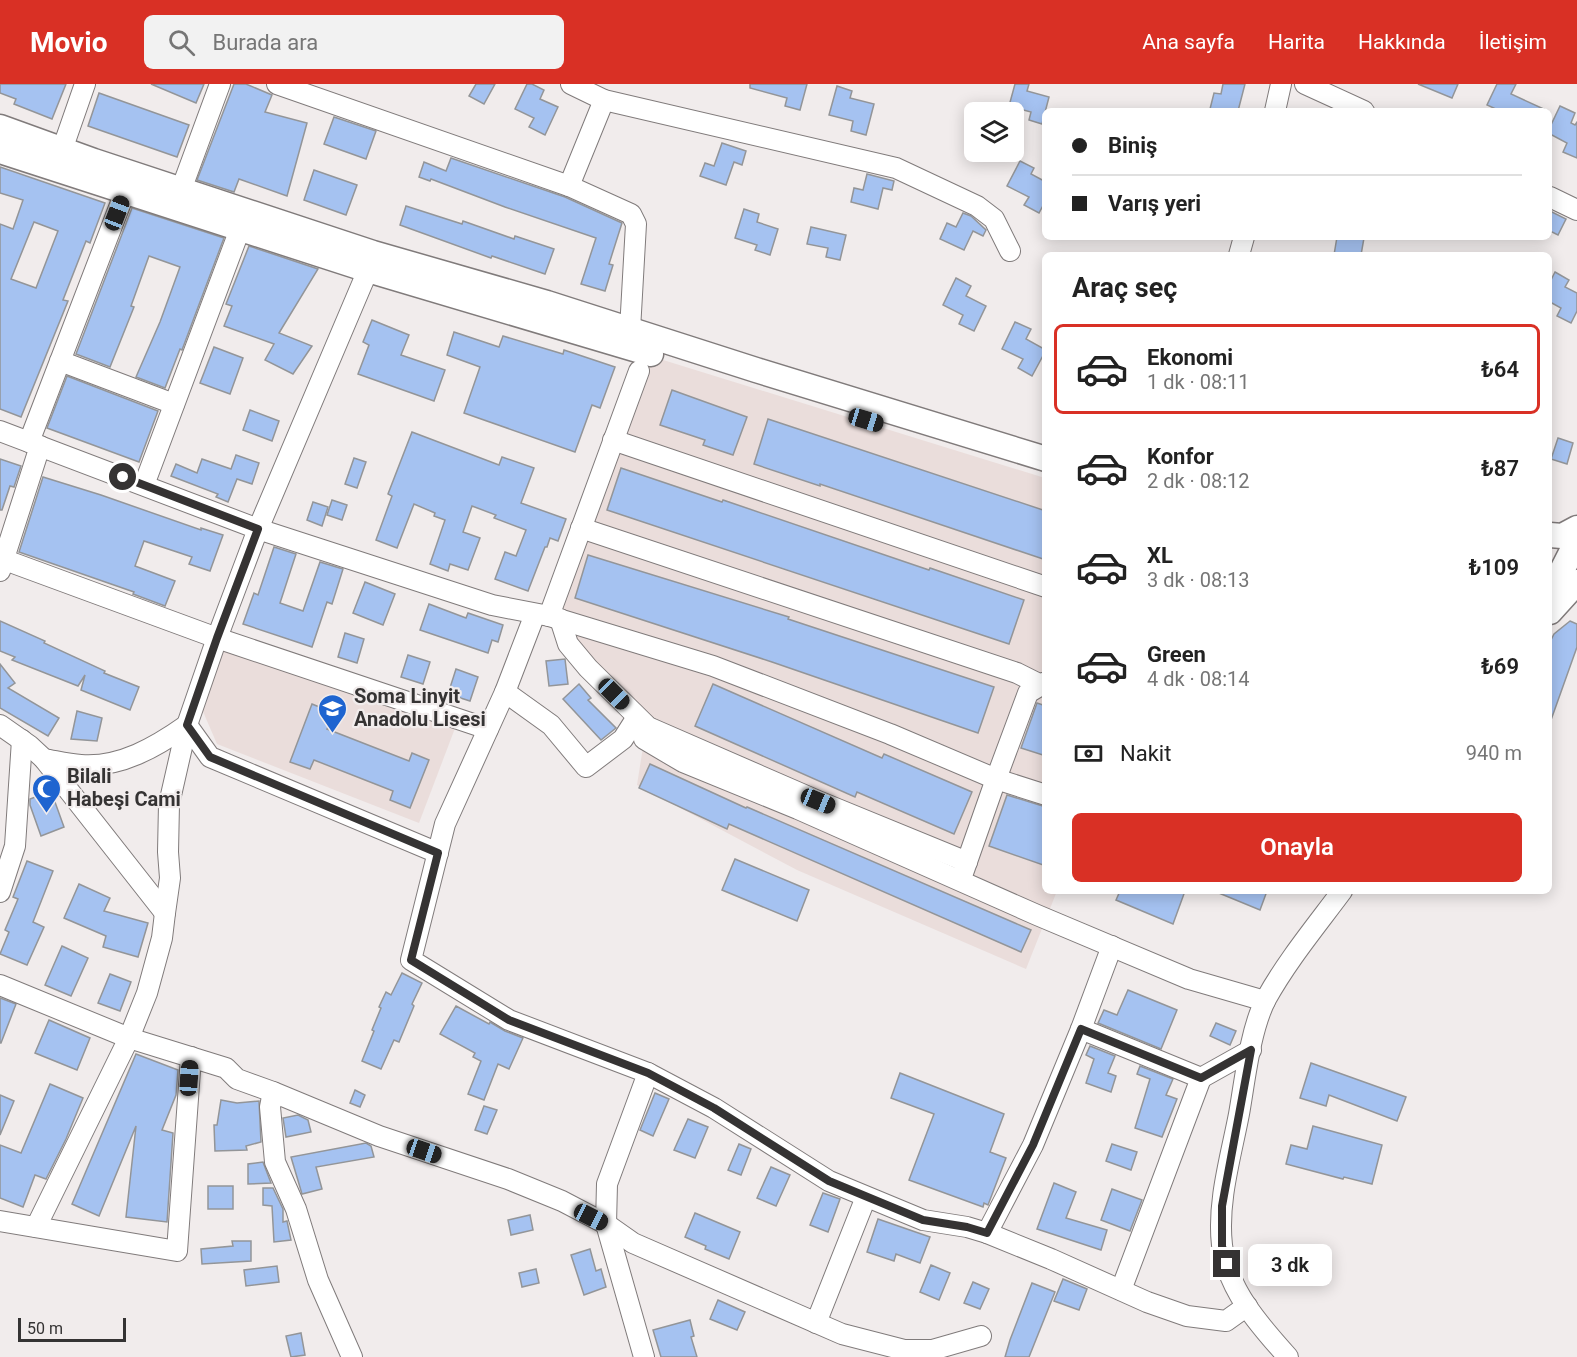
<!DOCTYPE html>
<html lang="tr">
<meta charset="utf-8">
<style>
:root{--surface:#fff;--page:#f2f2f2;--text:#222;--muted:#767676;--line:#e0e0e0;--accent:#d93025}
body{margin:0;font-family:Roboto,sans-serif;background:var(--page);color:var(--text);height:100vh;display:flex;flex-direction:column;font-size:22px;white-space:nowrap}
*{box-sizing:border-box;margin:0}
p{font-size:20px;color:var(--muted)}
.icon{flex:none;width:33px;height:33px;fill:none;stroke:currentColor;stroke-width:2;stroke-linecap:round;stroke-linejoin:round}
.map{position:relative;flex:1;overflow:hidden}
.drawer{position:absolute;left:1042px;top:168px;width:510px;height:642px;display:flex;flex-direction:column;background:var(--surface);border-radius:9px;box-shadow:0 3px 15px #0003}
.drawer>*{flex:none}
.top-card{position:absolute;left:1042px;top:24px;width:510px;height:132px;border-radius:9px;box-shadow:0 3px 15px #0003;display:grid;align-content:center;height:132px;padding:0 30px;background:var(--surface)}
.tools{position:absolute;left:964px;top:18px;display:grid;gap:12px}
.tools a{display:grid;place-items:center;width:60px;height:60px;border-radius:9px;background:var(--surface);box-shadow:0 3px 15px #0003;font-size:30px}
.scale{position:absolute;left:18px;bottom:15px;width:108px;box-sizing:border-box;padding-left:6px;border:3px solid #353333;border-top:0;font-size:16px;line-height:21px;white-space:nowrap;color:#353333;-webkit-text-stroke:4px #f1ecec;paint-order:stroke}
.end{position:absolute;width:27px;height:27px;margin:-14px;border:8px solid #353333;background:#fff;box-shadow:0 0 0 3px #fff}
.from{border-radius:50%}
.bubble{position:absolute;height:42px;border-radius:9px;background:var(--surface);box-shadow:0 3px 15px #0003;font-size:20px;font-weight:600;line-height:42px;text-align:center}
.car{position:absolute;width:18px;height:36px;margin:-18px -9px;border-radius:8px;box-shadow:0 0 4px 2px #0007;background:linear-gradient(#222 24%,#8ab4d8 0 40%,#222 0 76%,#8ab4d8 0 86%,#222 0)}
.top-card b{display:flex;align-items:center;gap:21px;height:57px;font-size:22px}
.top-card b+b{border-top:2px solid var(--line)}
.top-card i{width:15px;height:15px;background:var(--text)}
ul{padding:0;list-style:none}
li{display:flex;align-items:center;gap:18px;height:90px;margin:0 12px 9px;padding:0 18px;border:3px solid transparent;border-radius:9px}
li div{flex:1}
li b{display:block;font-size:22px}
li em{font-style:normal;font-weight:600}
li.current{border-color:var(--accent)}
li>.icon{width:54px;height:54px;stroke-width:1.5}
h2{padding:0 30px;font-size:27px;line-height:72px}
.pay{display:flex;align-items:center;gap:15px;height:66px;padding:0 30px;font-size:22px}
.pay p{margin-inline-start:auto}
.primary-button{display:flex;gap:12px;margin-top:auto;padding:12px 30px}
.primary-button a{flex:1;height:69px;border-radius:9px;background:var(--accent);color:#fff;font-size:24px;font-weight:600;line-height:69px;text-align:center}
header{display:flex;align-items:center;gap:36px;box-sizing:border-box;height:84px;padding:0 30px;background:var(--accent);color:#fff}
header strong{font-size:28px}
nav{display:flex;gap:33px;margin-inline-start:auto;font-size:21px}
.search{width:420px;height:54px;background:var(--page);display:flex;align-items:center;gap:15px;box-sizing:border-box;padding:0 21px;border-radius:9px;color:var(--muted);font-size:22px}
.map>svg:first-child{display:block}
</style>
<header>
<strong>Movio</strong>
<div class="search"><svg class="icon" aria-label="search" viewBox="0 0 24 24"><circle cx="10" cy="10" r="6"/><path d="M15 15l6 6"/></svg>Burada ara</div>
<nav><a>Ana sayfa</a><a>Harita</a><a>Hakkında</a><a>İletişim</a></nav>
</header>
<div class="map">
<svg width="1577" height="1273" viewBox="0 0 1577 1273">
<rect width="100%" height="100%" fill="#f1ecec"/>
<g fill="#eadddb">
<polygon points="647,271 1045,394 1046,807 1057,807 1026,885 797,786 637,701 643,663 650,642 552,531"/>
<polygon points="227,557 457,639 419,739 217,660 198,616"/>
</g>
<g fill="#a5c2f1" stroke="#939598" stroke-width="1.5" fill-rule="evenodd">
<polygon points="0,0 66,0 52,35 14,20 16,15 0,9"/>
<polygon points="151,0 204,0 196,19"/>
<polygon points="234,0 246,0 272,11 265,28 307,39 287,112 239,95 234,108 197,96"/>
<polygon points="476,0 495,0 484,20 469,12"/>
<polygon points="527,0 532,0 544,6 540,15 558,23 545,51 529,43 534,34 515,25"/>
<polygon points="750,0 807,0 800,26 785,22 787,14 750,4"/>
<polygon points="1015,0 1029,0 1027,7 1049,13 1042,40 1029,36 1031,28 1009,22"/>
<polygon points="1223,0 1245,0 1238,27 1218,27 1210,25 1214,9 1221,10"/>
<polygon points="1418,0 1458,0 1452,14"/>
<polygon points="1497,0 1516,0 1511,10 1548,27 1500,27 1487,21"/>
<polygon points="837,2 852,7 850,14 874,20 866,51 851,47 853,37 829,31"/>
<polygon points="99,9 189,41 177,73 88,42"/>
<polygon points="1560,22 1575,29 1571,39 1575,41 1577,38 1577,74 1563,68 1567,59 1550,50 1550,43"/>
<polygon points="334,33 376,47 366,75 324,60"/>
<polygon points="722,59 746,67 742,81 734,78 726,101 700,92 705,79 714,82"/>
<polygon points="451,74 565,113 622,139 609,180 613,181 605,207 581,200 596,154 505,123 431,95 430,97 419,93 424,78 446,87"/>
<polygon points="1020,77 1034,84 1031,90 1046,98 1046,116 1039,129 1024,121 1029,113 1007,102"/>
<path d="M0 83 105 119 90 159 86 157 63 216 68 217 21 333 0 325V140L13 145 23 116 0 109ZM34 138 58 147 36 204 11 195Z"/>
<polygon points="314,86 357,101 346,131 304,116"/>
<polygon points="867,90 894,97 892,106 883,104 878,125 851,118 854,104 863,106"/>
<polygon points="406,122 462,140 463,137 514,155 515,152 554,165 545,190 492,172 491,174 400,141"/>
<polygon points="132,124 224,154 182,266 180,265 165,304 136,293 160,238 180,183 149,172 131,222 134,223 110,283 76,270"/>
<polygon points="744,125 759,130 757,138 778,145 770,171 755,166 757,161 735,154"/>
<polygon points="1550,127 1566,135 1558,151 1550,147"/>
<polygon points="963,129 971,132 986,146 983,152 973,147 964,166 940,155 947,139 956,143"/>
<polygon points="811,143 846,151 840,176 826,173 828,164 807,160"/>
<polygon points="1337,153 1364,154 1361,171 1334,171"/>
<polygon points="249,162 318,185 279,249 312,262 293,290 265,276 274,260 224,242 232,222 226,220"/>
<polygon points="1555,188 1569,196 1565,203 1577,209 1577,227 1571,239 1557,232 1561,224 1550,218 1550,198"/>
<polygon points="956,194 971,202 966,212 986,222 974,247 959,240 963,231 943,221"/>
<polygon points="372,236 409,251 401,271 445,286 434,317 358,290 369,261 363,258"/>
<polygon points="1015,238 1031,245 1026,255 1046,266 1032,292 1018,284 1023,275 1002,265"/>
<polygon points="454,248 499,263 503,252 563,270 564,266 615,283 600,324 592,321 575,368 464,329 480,283 447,271"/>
<polygon points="214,263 243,274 230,310 200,299"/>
<polygon points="67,292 158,327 139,378 47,344"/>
<polygon points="672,306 747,333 733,371 703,361 705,356 660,341"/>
<polygon points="250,326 279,337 272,357 243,346"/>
<polygon points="768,335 1046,427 1046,476 820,400 820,402 754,380"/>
<polygon points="412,348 499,381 502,373 534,384 521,419 566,435 558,457 550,454 547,463 545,463 528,507 495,495 505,468 516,472 526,446 494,434 496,431 472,422 463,448 480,454 468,486 450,480 448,487 430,480 445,436 434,432 435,429 414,420 397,464 376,456 392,412 388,410"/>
<polygon points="1558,354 1573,359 1567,380 1551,375"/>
<polygon points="236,371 259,379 252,400 237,395 228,418 216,413 218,410 171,392 176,380 197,389 202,375 231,385"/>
<polygon points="354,374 366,378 357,404 345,400"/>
<polygon points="0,375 21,382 14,403 10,402 2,426 0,426"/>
<polygon points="621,384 722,418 723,416 929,486 930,484 1024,516 1009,560 607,426"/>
<polygon points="43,393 101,411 201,446 201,444 223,451 210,487 189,480 192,473 144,457 135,482 175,497 165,522 133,510 134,508 19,468"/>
<polygon points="332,416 347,421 342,436 327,431"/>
<polygon points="313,418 328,423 322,442 307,436"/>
<polygon points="274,463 296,470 280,519 303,527 320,478 343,485 332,520 327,518 312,563 243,540 254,509 258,511"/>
<polygon points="588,471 789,533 788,535 994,603 978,649 772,578 575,514"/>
<polygon points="365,498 395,510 383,541 353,529"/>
<polygon points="429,520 466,534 468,529 503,541 498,558 492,556 488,569 420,546"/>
<polygon points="0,537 45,557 44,559 105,587 104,589 139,603 130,626 81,606 85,591 78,602 12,576 15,573 0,567"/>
<polygon points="1570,537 1577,540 1577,563 1551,636 1550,636 1550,558 1554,550"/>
<polygon points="345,549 364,555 357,579 338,573"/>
<polygon points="408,571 430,578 423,600 401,593"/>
<polygon points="565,575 568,600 549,602 546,577"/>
<polygon points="0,580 15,599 8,604 59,634 48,652 0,624"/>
<polygon points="456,585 478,593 470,617 448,610"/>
<polygon points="579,600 591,614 588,616 616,644 601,656 563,615"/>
<polygon points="713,600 882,674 884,670 972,708 954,750 857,708 855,713 695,642"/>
<polygon points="1037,619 1046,622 1046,672 1021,664"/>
<polygon points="312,620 334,629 327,645 409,677 412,669 429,676 410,724 390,716 393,707 314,676 310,685 290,678"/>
<polygon points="77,627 102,634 97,657 71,655"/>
<polygon points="650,680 746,724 747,723 1031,846 1021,868 729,740 727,745 639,704"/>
<polygon points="51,707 64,743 41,752 30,721 30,715"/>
<polygon points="1007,711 1046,723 1046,782 989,762"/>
<polygon points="735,775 809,806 797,837 722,806"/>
<polygon points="27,777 53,787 33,838 44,843 27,881 0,870 9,848 5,846 18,815 13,813"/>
<polygon points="79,800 110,814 104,827 148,839 138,873 103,863 106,852 64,834"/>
<polygon points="1120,807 1185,807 1173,840 1116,816"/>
<polygon points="1214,807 1267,807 1260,826"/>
<polygon points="62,862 88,874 71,912 45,901"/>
<polygon points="402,889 422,899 412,920 414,922 399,958 394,956 381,985 362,977 374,947 372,946 381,924 379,923 386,908 391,911"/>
<polygon points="110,890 131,898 120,927 98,919"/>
<polygon points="1128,906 1177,926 1161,965 1098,939 1104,926 1117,931"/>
<polygon points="0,914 16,920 1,959 0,959"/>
<polygon points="456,922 489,940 490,938 505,947 523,954 509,985 498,980 484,1016 468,1010 481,977 473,973 475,969 440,950"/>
<polygon points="49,936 90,954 77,986 35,969"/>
<polygon points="1216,939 1236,947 1230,961 1210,952"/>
<polygon points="1090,962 1115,972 1108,989 1116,992 1111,1008 1086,999 1094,975 1086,971"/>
<polygon points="136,970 178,986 176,1011 162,1046 173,1049 167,1138 126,1133 136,1042 99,1132 72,1120"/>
<polygon points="1311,979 1406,1013 1397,1037 1329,1011 1326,1022 1300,1014"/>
<polygon points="1140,982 1173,995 1166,1011 1177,1015 1162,1053 1135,1044 1150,995 1137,990"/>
<polygon points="900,989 1004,1030 990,1068 1006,1074 988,1121 984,1119 983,1123 909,1096 934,1030 891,1014"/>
<polygon points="50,1000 83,1014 66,1055 46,1095 35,1091 23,1123 0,1114 0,1061 21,1069"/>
<polygon points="355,1006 365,1011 360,1023 350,1019"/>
<polygon points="655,1009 669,1015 653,1052 640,1046"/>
<polygon points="0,1011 14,1017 0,1051"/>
<polygon points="221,1016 237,1019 259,1017 261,1058 246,1062 247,1066 215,1067 214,1041 217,1041"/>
<polygon points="484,1022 497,1026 487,1050 475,1046"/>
<polygon points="298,1031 308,1036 311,1048 286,1053 283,1034"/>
<polygon points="688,1035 708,1043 695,1074 674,1066"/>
<polygon points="1313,1042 1382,1061 1372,1100 1344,1093 1343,1095 1286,1080 1291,1061 1307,1065"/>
<polygon points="366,1059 371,1062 374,1073 316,1083 322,1105 302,1110 291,1073"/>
<polygon points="739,1060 751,1065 741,1091 728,1086"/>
<polygon points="1112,1060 1137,1068 1131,1086 1106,1077"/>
<polygon points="263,1078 271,1099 248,1100 248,1080"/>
<polygon points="771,1083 790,1091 776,1122 757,1114"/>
<polygon points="1054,1099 1076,1108 1066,1134 1107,1146 1101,1166 1037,1145"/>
<rect x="208" y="1102" width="25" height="23"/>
<polygon points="263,1104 273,1104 283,1125 283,1138 287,1137 291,1156 274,1158 272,1122 263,1121"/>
<polygon points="1112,1105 1142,1116 1130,1147 1101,1136"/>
<polygon points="823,1109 840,1115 828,1148 810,1141"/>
<polygon points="695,1129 740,1148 729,1175 705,1165 706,1162 685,1153"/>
<polygon points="530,1131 533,1146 511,1151 508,1136"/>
<polygon points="878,1135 930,1153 920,1179 896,1170 894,1177 867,1168"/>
<polygon points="232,1157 251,1157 251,1177 202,1180 201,1165 233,1162"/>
<polygon points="590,1165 596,1187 601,1185 606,1203 584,1211 571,1171"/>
<polygon points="931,1181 950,1189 939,1216 920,1208"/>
<polygon points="277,1182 279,1198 246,1202 244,1186"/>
<polygon points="536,1185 539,1199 522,1203 519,1189"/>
<polygon points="1063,1195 1087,1205 1079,1226 1054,1217"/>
<polygon points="973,1198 989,1205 980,1225 964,1219"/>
<polygon points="1032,1199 1055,1208 1029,1273 1005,1273 1010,1256"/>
<polygon points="718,1216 745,1228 737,1246 710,1235"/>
<polygon points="690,1236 694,1252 691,1253 697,1273 661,1273 653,1246"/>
<polygon points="301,1249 305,1271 291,1273 286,1252"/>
</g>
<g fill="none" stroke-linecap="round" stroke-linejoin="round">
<defs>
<g id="minor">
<polyline points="277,0 569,102 631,130 636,140 630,246"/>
<polyline points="571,0 604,16 896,84 977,122 994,135 1010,167"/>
<polyline points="1305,0 1364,27"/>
<polyline points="1275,27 1281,0"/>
<polyline points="62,66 85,0"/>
<polyline points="569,102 604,16"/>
<polyline points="181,106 220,0"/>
<polyline points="1550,113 1577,126"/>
<polyline points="1239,171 1244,153"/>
<polyline points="60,277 174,320"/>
<polyline points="0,347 258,445 492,521 549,532 713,582 890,650 996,695 1046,711"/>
<polyline points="613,356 1046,503"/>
<polyline points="29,358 125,108"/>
<polyline points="144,401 240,145"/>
<polyline points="581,444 1017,589 1041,601"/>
<polyline points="5,476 217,554 488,645"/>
<polyline points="0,487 40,362"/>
<polyline points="535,530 505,608 445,740 411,876 509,936 648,989 714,1024 829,1097 923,1136 967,1143 987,1149 1051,1175 1147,1218 1187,1232 1226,1237 1247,1222"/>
<polyline points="549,532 639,287"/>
<polyline points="560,535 568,560 588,584 648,643 818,717 967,778"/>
<polyline points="505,608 551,641 586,683 623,655 637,633"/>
<polyline points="0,641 30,662 44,675 165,829"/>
<polyline points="648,643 644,655 683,678 798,725 1037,831 1189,895 1265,917"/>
<path d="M44 675C56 677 68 680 81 681 120 684 156 663 187 641L210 673 438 769"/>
<polyline points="963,789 996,695 1028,609 1046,598"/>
<polyline points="0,808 15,762 22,656"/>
<polyline points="0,901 129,954 226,984 237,995 273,1008 379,1052 508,1095 562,1117 606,1140 633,1159 842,1250 904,1266 932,1266 981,1252"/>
<polyline points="1081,945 1201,994 1251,966"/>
<polyline points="273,1008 270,1023 275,1078 296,1125 318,1196 352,1273"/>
<polyline points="0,1137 177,1167 191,973"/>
<polyline points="36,1143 129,954 147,909 162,854 165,829 170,794 168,768 169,720 187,641 217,554 258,445 368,186 372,172"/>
<polyline points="987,1149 1033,1061 1081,945 1112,862"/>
<polyline points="1121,1206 1201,994"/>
<polyline points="816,1239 866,1113"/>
<polyline points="644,1273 606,1140 607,1100 648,989"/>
<path d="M1288 1273C1260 1242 1227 1205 1222 1161 1217 1118 1231 1072 1239 1030 1245 996 1250 946 1266 915 1287 877 1316 842 1342 807"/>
</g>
<g id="major">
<polyline points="0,43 94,77 373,169 547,219 756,286 1046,375"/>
<polyline points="0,67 368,186 651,270"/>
<polyline points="1550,451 1562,452 1577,444"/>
<polyline points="1550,510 1577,457"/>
<polyline points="1550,528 1577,498"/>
</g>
</defs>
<use href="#minor" stroke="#807b7b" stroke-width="22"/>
<use href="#major" stroke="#807b7b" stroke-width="27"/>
<use href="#minor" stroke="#fff" stroke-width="20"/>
<use href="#major" stroke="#fff" stroke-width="24"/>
</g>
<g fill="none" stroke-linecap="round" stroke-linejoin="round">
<polyline stroke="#353333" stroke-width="8" points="123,393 258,445 217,554 187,641 210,673 438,769 411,876 509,936 648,989 714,1024 829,1097 923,1136 967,1143 987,1149 1033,1061 1081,945 1201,994 1251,966 1222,1122 1222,1162 1227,1180"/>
</g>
<defs>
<symbol id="school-pin" viewBox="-11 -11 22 30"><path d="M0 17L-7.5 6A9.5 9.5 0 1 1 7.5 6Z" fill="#1e64d0" stroke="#f1ecec"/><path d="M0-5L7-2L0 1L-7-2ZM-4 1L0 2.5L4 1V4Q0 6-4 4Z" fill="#fff"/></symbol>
<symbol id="mosque-pin" viewBox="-11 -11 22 30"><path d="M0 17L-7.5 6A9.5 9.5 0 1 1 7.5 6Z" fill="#1e64d0" stroke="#f1ecec"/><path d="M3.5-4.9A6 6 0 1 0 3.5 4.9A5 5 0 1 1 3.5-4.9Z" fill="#fff"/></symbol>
</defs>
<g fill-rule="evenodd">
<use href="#school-pin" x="316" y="608" width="33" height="45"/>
<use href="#mosque-pin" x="30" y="688" width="33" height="45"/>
</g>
<g text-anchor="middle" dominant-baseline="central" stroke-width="4.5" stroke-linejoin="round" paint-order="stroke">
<g font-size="20" font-weight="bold" fill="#353333" stroke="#f1ecec" text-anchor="start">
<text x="354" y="612">Soma Linyit<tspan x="354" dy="23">Anadolu Lisesi</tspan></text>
<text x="67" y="692">Bilali<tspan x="67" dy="23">Habeşi Cami</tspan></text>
</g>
</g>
</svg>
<div class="tools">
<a><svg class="icon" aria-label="layers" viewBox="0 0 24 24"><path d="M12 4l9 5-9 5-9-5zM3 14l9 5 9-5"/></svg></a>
</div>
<div class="scale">50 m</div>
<i class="end from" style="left:123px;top:393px"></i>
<i class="end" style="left:1227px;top:1180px"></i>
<div class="bubble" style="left:1248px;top:1160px;width:84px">3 dk</div>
<i class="car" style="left:117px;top:129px;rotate:21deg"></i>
<i class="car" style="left:866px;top:336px;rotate:107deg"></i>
<i class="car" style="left:614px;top:610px;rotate:135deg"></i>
<i class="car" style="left:818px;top:717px;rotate:112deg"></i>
<i class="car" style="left:189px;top:994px;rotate:4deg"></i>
<i class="car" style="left:424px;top:1067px;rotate:109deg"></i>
<i class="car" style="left:591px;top:1133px;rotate:117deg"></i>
<div class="top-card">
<b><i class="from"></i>Biniş</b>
<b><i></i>Varış yeri</b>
</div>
<section class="drawer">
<h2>Araç seç</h2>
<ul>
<li class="current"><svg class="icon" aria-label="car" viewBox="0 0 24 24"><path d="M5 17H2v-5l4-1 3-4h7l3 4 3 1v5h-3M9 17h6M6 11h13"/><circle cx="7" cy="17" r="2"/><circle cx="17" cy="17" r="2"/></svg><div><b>Ekonomi</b><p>1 dk · 08:11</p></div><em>₺64</em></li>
<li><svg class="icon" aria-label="car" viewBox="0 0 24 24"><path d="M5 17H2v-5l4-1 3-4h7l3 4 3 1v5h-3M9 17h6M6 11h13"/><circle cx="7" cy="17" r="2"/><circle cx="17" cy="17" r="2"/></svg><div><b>Konfor</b><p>2 dk · 08:12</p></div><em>₺87</em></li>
<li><svg class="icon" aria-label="car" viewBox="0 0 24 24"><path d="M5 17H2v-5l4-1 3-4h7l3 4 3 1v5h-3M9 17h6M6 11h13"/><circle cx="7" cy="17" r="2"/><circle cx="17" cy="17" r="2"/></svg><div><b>XL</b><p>3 dk · 08:13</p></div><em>₺109</em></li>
<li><svg class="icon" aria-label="car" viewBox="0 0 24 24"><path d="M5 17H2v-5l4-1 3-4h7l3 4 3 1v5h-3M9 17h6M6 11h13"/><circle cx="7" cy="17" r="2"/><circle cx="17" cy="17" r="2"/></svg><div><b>Green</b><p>4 dk · 08:14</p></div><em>₺69</em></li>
</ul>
<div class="pay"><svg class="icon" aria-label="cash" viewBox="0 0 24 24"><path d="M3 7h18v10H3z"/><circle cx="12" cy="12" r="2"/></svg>Nakit<p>940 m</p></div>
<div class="primary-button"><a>Onayla</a></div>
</section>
</div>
